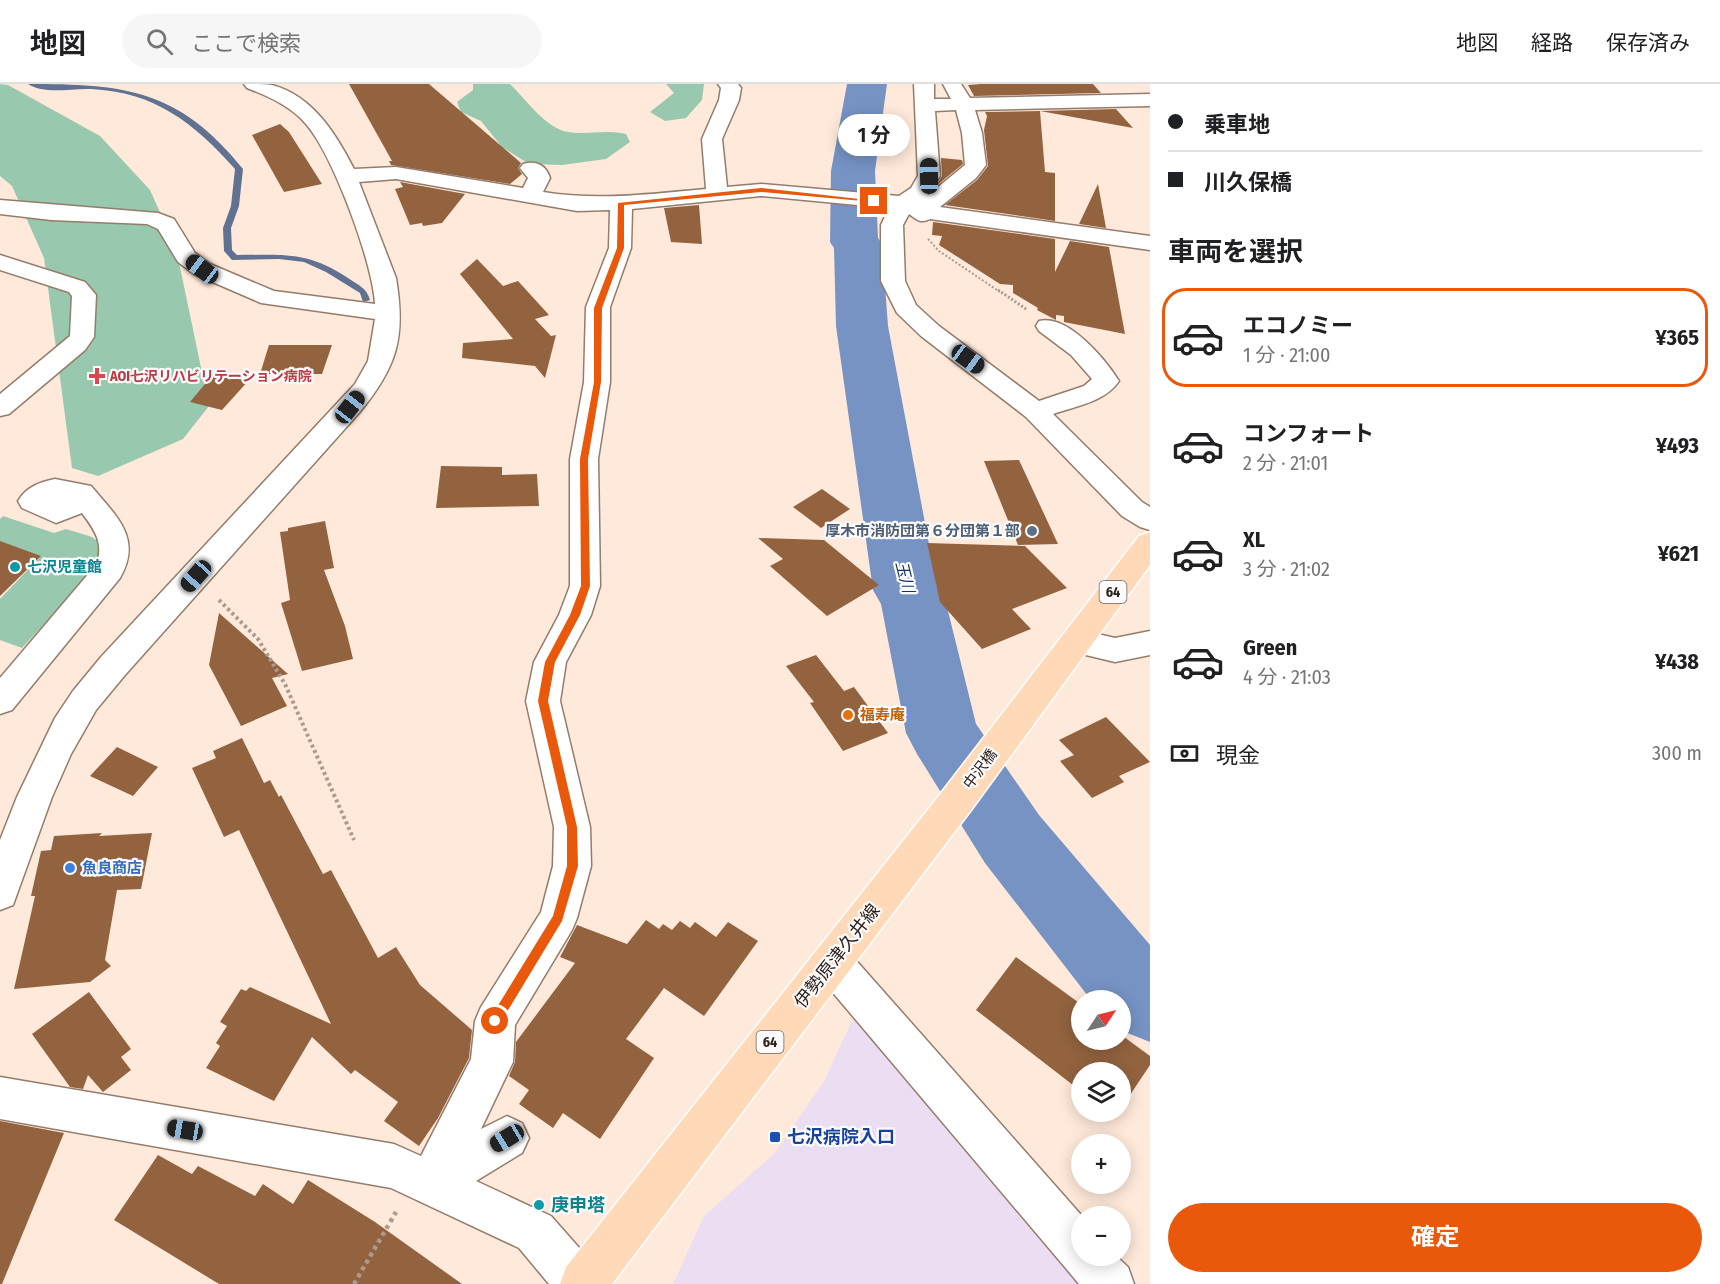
<!DOCTYPE html>
<html lang="ja">
<meta charset="utf-8">
<style>
:root{--surface:#fff;--page:#f6f6f6;--text:#202124;--muted:#757577;--line:#e0e0e0;--accent:#ea580c}
body{margin:0;font-family:"Fira Sans Condensed","Noto Sans JP",sans-serif;background:var(--page);color:var(--text);height:100vh;display:flex;flex-direction:column;font-size:22px;white-space:nowrap}
*{box-sizing:border-box;margin:0}
p{font-size:20px;color:var(--muted)}
.icon{flex:none;width:33px;height:33px;fill:none;stroke:currentColor;stroke-width:2;stroke-linecap:round;stroke-linejoin:round}
.map{position:relative;flex:1;overflow:hidden}
.details{display:flex;flex-direction:column;background:var(--surface);width:570px}
.details>*{flex:none}
.guide{display:grid;align-content:center;height:132px;padding:0 18px;background:var(--surface)}
.needle{width:39px;rotate:55deg}
.fabs{position:absolute;left:1071px;top:906px;display:grid;gap:12px}
.fabs a{display:grid;place-items:center;width:60px;height:60px;border-radius:50%;background:var(--surface);box-shadow:0 3px 15px #0003;font-size:30px}
.end{position:absolute;width:27px;height:27px;margin:-14px;border:8px solid #ea580c;background:#fff;box-shadow:0 0 0 3px #fff}
.from{border-radius:50%}
.bubble{position:absolute;height:42px;border-radius:21px;background:var(--surface);box-shadow:0 3px 15px #0003;font-size:20px;font-weight:700;line-height:42px;text-align:center}
.car{position:absolute;width:18px;height:36px;margin:-18px -9px;border-radius:8px;box-shadow:0 0 4px 2px #0007;background:linear-gradient(#222 24%,#8ab4d8 0 40%,#222 0 76%,#8ab4d8 0 86%,#222 0)}
.guide b{display:flex;align-items:center;gap:21px;height:57px;font-size:22px}
.guide b+b{border-top:2px solid var(--line)}
.guide i{width:15px;height:15px;background:var(--text)}
ul{padding:0;list-style:none}
li{display:flex;align-items:center;gap:18px;height:99px;margin:0 12px 9px;padding:0 6px;border:3px solid transparent;border-radius:24px}
li div{flex:1}
li b{display:block;font-size:22px}
li em{font-style:normal;font-weight:700}
li.on{border-color:var(--accent)}
li>.icon{width:54px;height:54px;stroke-width:1.5}
h2{padding:0 18px;font-size:27px;line-height:72px}
.pay{display:flex;align-items:center;gap:15px;height:66px;padding:0 18px;font-size:22px}
.pay p{margin-inline-start:auto}
.primary-button{display:flex;gap:12px;margin-top:auto;padding:12px 18px}
.primary-button a{flex:1;height:69px;border-radius:36px;background:var(--accent);color:#fff;font-size:24px;font-weight:700;line-height:69px;text-align:center}
header{display:flex;align-items:center;gap:36px;box-sizing:border-box;height:84px;padding:0 30px;background:var(--surface);border-bottom:2px solid var(--line)}
header strong{font-size:28px}
nav{display:flex;gap:33px;margin-inline-start:auto;font-size:21px}
.search{width:420px;height:54px;background:var(--page);display:flex;align-items:center;gap:15px;box-sizing:border-box;padding:0 21px;border-radius:33px;color:var(--muted);font-size:22px}
main{display:flex;flex:1;min-height:0}
.map>svg:first-child{display:block}
</style>
<header>
<strong>地図</strong>
<div class="search"><svg class="icon" aria-label="search" viewBox="0 0 24 24"><circle cx="10" cy="10" r="6"/><path d="M15 15l6 6"/></svg>ここで検索</div>
<nav><a>地図</a><a>経路</a><a>保存済み</a></nav>
</header>
<main>
<div class="map">
<svg width="1150" height="1200" viewBox="0 0 1150 1200">
<rect width="100%" height="100%" fill="#ffe9da"/>
<polygon fill="#ecdef2" points="855,930 1089,1200 673,1200 704,1132 775,1069 824,997"/>
<g fill="#98c9ae">
<polygon points="0,0 8,1 100,52 150,106 176,164 209,322 183,355 98,392 72,384 44,174 12,102 0,92"/>
<path d="M473 0H510C526 15 545 44 568 48 587 51 606 45 626 50L630 58 606 75 562 81 529 80 502 63 481 37 461 28 457 18 473 6Z"/>
<polygon points="666,0 704,0 702,16 686,34 665,37 650,28 674,9"/>
<polygon points="3,432 54,449 66,445 92,453 97,457 99,472 95,483 86,495 22,564 0,556 0,515 40,473 0,459 0,435"/>
</g>
<g fill="none" stroke-linecap="round" stroke-linejoin="round">
<path fill="#607192" fill-rule="evenodd" d="M28 0C124 0 179 5 243 85L239 122 231 144 232 166 237 171C284 171 307 167 348 194 358 201 367 204 370 216L363 218 360 209 326 188 304 178 279 175 232 176 224 167 223 144 231 122 235 85C194 39 155 8 91 5 71 4 45 11 28 0Z"/>
<polygon fill="#7693c4" fill-rule="evenodd" points="847,0 887,0 875,87 878,154 882,160 888,242 937,503 946,519 976,640 1039,731 1150,861 1150,958 1120,946 1120,916 1091,916 985,779 917,670 906,649 881,520 873,506 836,242 834,164 830,158 831,87"/>
</g>
<g fill="#93633f">
<polygon points="349,0 429,0 521,79 518,84 522,90 510,100 391,81 389,77 392,77"/>
<polygon points="981,0 1093,0 1101,9 974,12 968,1"/>
<polygon points="1116,25 1133,44 1040,27"/>
<polygon points="1040,27 1045,88 1055,89 1055,137 945,121 977,96 988,82 984,46 987,32 985,28"/>
<polygon points="280,40 289,48 322,100 284,108 252,51"/>
<polygon points="941,74 962,76 963,80 937,101 942,92"/>
<polygon points="400,98 465,110 442,139 423,142 422,139 410,141 395,105 403,103"/>
<polygon points="1098,100 1106,144 1079,140"/>
<polygon points="699,121 702,160 671,158 664,124"/>
<polygon points="933,138 1055,155 1055,188 1070,157 1109,163 1125,250 1064,238 1064,232 1056,231 1056,229 1056,236 1037,226 1038,224 1013,209 1013,201 1000,200 939,161 942,152 932,151"/>
<polygon points="477,175 503,202 518,197 549,231 535,235 551,252 556,251 545,294 535,282 462,274 463,259 513,255 460,190"/>
<polygon points="269,261 332,261 322,290 260,290"/>
<polygon points="215,288 249,296 222,326 190,318"/>
<polygon points="1019,376 1058,460 1018,461 984,377"/>
<polygon points="441,382 502,383 502,391 537,390 539,422 436,424"/>
<polygon points="822,405 850,425 821,444 793,423"/>
<polygon points="325,437 334,484 324,486 345,542 353,575 302,587 281,519 290,516 280,448 288,447 288,444"/>
<polygon points="758,454 824,456 879,501 827,532 770,482 783,475"/>
<polygon points="0,457 41,472 0,512"/>
<polygon points="927,459 1025,462 1067,504 1012,525 1031,545 982,565 940,518"/>
<polygon points="219,529 288,590 272,594 287,622 241,642 209,581"/>
<polygon points="816,571 844,607 854,603 888,649 843,667 810,619 814,618 786,582"/>
<polygon points="1106,633 1150,678 1119,692 1124,698 1092,714 1060,677 1074,671 1059,656"/>
<polygon points="242,654 264,699 270,696 279,713 281,711 323,790 331,786 378,874 396,863 420,901 472,946 469,974 438,1034 419,1062 384,1037 398,1018 355,986 351,990 312,953 274,1017 206,984 220,962 216,959 227,942 220,938 241,905 246,907 250,903 331,940 239,746 224,753 192,684 216,674 213,667"/>
<polygon points="117,663 158,683 133,712 90,692"/>
<polygon points="102,749 99,752 152,749 141,805 117,806 105,876 111,882 90,898 14,905 35,812 31,812 41,767 51,766 54,752"/>
<polygon points="646,836 659,845 663,840 672,846 680,837 690,844 695,838 716,853 728,838 758,857 704,932 664,904 626,955 654,974 600,1055 563,1029 553,1044 519,1020 529,1006 509,992 515,978 516,958 575,879 560,873 577,841 627,860"/>
<polygon points="1016,873 1082,921 1082,956 1120,956 1120,950 1150,972 1150,981 1120,1026 1120,988 1082,988 1082,1008 976,926"/>
<polygon points="89,908 131,965 121,973 131,986 103,1008 88,991 83,1005 70,1003 32,950"/>
<polygon points="0,1037 64,1049 2,1200 0,1200"/>
<polygon points="158,1071 192,1090 198,1082 255,1112 263,1100 293,1120 308,1096 375,1138 462,1200 219,1200 114,1136"/>
</g>
<g fill="none" stroke-linecap="round" stroke-linejoin="round">
<defs>
<g id="minor">
<path d="M244 0C253 0 264 0 272 1 313 12 336 50 354 85L396 83 523 104 528 94 520 84 523 80C536 76 546 81 550 94L543 108C598 117 651 110 706 105L702 55 719 16 721 4 718 0H738L741 4 739 16 722 55 727 103 761 100 899 112 911 104 918 92 914 0H934V15H951L943 0H961L970 14 1150 10V22L975 26 982 49 986 81 976 94 940 123 1150 152V166L930 135C920 140 916 135 909 130L903 141 905 197 916 221 939 242 1039 317 1084 302 1092 295 1071 271 1039 247 1036 242 1039 237C1068 230 1105 275 1119 297 1105 318 1076 322 1053 330L1142 418 1150 423V446L1140 443 1122 432 1026 333 921 252 897 229 881 197V141L889 124 761 112 632 125 631 164 610 223V298L598 375 600 502 591 531 566 578 560 617 590 743 591 782 577 834 572 846 515 941 513 978 481 1045 507 1032 522 1039 529 1054 522 1069 476 1097 551 1132 596 1183 602 1200H549L519 1164 391 1104 0 1035V993L394 1060 421 1072 471 975 475 937 481 923 541 828 553 782 554 743 526 617 534 578 559 531 570 502V375L584 298 586 223 609 164 610 126 577 127 396 95 359 98 396 194C406 254 397 283 359 329L125 591 96 626 71 670 52 713 13 821 0 826V756L17 713 55 634 73 607 101 573 355 300 368 277 375 235 261 219 194 190 178 178 158 145 147 140 51 136 0 130V116L158 129 174 135 195 169 210 180 274 207 375 220C373 179 333 71 306 40 291 22 268 12 247 4ZM956 26 962 49 965 81 927 112 940 92 935 27Z"/>
<polygon points="0,171 85,198 96,211 94,253 85,266 9,330 0,332 0,310 70,252 72,212 69,208 0,186"/>
<path d="M55 395 91 402C116 432 143 454 120 494L12 626 0 630V594L96 481C105 460 94 445 82 429L56 439 22 424 18 417C26 403 40 398 55 395Z"/>
<polygon points="1076,545 1115,554 1150,547 1150,571 1115,578 1065,566 1060,557 1065,548"/>
<polygon points="832,859 846,865 1082,1132 1082,1172 1116,1172 1128,1183 1134,1200 1079,1200 1069,1188 818,891 812,878 818,865"/>
</g>
<polygon id="major" points="1150,448 1150,481 971,726 612,1200 560,1200 566,1183 945,704 1139,452"/>
</defs>
<use href="#minor" stroke="#947c6b" stroke-width="3"/>
<use href="#major" stroke="#fff" stroke-width="3"/>
<polyline stroke="#ac9a8f" stroke-width="2" stroke-dasharray="2 2" stroke-linecap="butt" points="928,155 939,167 1000,208"/>
<polyline stroke="#ac9a8f" stroke-width="3" stroke-dasharray="2 2" stroke-linecap="butt" points="998,206 1026,225"/>
<polyline stroke="#ac9a8f" stroke-width="4" stroke-dasharray="3 3" stroke-linecap="butt" points="219,516 258,555 285,600 354,756"/>
<polyline stroke="#ac9a8f" stroke-width="4.5" stroke-dasharray="4 4" stroke-linecap="butt" points="354,1200 396,1128"/>
<use href="#minor" fill="#fff" fill-rule="evenodd"/>
<use href="#major" fill="#ffd9b8" fill-rule="evenodd"/>
</g>
<polygon fill="#ea580c" points="761,104 877,117 874,118 761,108 624,121 624,164 602,224 601,298 588,375 590,502 580,531 555,578 548,617 577,743 578,782 562,837 499,941 495,943 489,937 491,933 553,832 567,782 567,743 538,617 545,578 570,531 581,502 580,375 594,298 594,224 617,164 618,119"/>
<path fill="#e0444e" stroke="#fbfbfb" stroke-width="2" d="M94 283h6v6h6v6h-6v6h-6v-6h-6v-6h6z"/>
<circle fill="#5c6f8a" stroke="#fbfbfb" stroke-width="2" cx="1032" cy="447" r="6"/>
<g fill="#0f9aa8" stroke="#fbfbfb" stroke-width="2">
<circle cx="15" cy="483" r="6"/>
<circle cx="539" cy="1121" r="6"/>
</g>
<circle fill="#e8710a" stroke="#fbfbfb" stroke-width="2" cx="848" cy="631" r="6"/>
<circle fill="#3f7fe0" stroke="#fbfbfb" stroke-width="2" cx="70" cy="784" r="6"/>
<rect fill="#1a4fb4" stroke="#fbfbfb" stroke-width="2" x="769" y="1047" width="12" height="12" rx="3"/>
<g text-anchor="middle" dominant-baseline="central" stroke-width="4.5" stroke-linejoin="round" paint-order="stroke">
<g font-size="14" font-weight="bold" fill="#be3a42" stroke="#fbfbfb" text-anchor="start">
<text x="110" y="292">AOI七沢リハビリテーション病院</text>
</g>
<g fill="#fbfbfb" stroke="#6a635f" stroke-width="1.5">
<rect x="1099.5" y="497" width="27" height="22" rx="4.5"/>
<rect x="756.5" y="947" width="27" height="22" rx="4.5"/>
</g>
<g font-size="14" font-weight="bold" fill="#2c221c">
<text x="1113" y="508">64</text>
<text x="770" y="958">64</text>
</g>
<g font-size="15" font-weight="bold" fill="#4e5e75" stroke="#fbfbfb" text-anchor="end">
<text x="1020" y="447">厚木市消防団第６分団第１部</text>
</g>
<g font-size="15" font-weight="bold" fill="#0d838f" stroke="#fbfbfb" text-anchor="start">
<text x="27" y="483">七沢児童館</text>
</g>
<g font-size="15" font-weight="bold" fill="#c56008" stroke="#fbfbfb" text-anchor="start">
<text x="860" y="631">福寿庵</text>
</g>
<g font-size="15" fill="#2c221c" stroke="#fbfbfb">
<text transform="translate(980 685) rotate(-53)">中沢橋</text>
</g>
<g font-size="15" font-weight="bold" fill="#366cbe" stroke="#fbfbfb" text-anchor="start">
<text x="82" y="784">魚良商店</text>
</g>
<g font-size="16" font-style="italic" fill="#11326d" stroke="#fbfbfb">
<text transform="translate(905 493) rotate(76)">玉川</text>
</g>
<g font-size="18" fill="#2c221c" stroke="#fbfbfb">
<text transform="translate(837 872) rotate(-52)">伊勢原津久井線</text>
</g>
<g font-size="18" font-weight="bold" fill="#164399" stroke="#fbfbfb" text-anchor="start">
<text x="787" y="1053">七沢病院入口</text>
</g>
<g font-size="18" font-weight="bold" fill="#0d838f" stroke="#fbfbfb" text-anchor="start">
<text x="551" y="1121">庚申塔</text>
</g>
</g>
</svg>
<div class="fabs">
<a><svg class="needle" viewBox="-14 -14 28 28"><path d="M0-13l5 13h-10z" fill="#e53935"/><path d="M0 13l5-13h-10z" fill="#757577"/></svg></a>
<a><svg class="icon" aria-label="layers" viewBox="0 0 24 24"><path d="M12 4l9 5-9 5-9-5zM3 14l9 5 9-5"/></svg></a>
<a>+</a>
<a>−</a>
</div>
<i class="end from" style="left:495px;top:937px"></i>
<i class="end" style="left:874px;top:117px"></i>
<div class="bubble" style="left:838px;top:30px;width:72px">1 分</div>
<i class="car" style="left:929px;top:92px;rotate:359deg"></i>
<i class="car" style="left:202px;top:185px;rotate:307deg"></i>
<i class="car" style="left:968px;top:275px;rotate:126deg"></i>
<i class="car" style="left:350px;top:323px;rotate:38deg"></i>
<i class="car" style="left:196px;top:492px;rotate:222deg"></i>
<i class="car" style="left:185px;top:1046px;rotate:280deg"></i>
<i class="car" style="left:507px;top:1054px;rotate:239deg"></i>
</div>
<section class="details">
<div class="guide">
<b><i class="from"></i>乗車地</b>
<b><i></i>川久保橋</b>
</div>
<h2>車両を選択</h2>
<ul>
<li class="on"><svg class="icon" aria-label="car" viewBox="0 0 24 24"><path d="M5 17H2v-5l4-1 3-4h7l3 4 3 1v5h-3M9 17h6M6 11h13"/><circle cx="7" cy="17" r="2"/><circle cx="17" cy="17" r="2"/></svg><div><b>エコノミー</b><p>1 分 · 21:00</p></div><em>¥365</em></li>
<li><svg class="icon" aria-label="car" viewBox="0 0 24 24"><path d="M5 17H2v-5l4-1 3-4h7l3 4 3 1v5h-3M9 17h6M6 11h13"/><circle cx="7" cy="17" r="2"/><circle cx="17" cy="17" r="2"/></svg><div><b>コンフォート</b><p>2 分 · 21:01</p></div><em>¥493</em></li>
<li><svg class="icon" aria-label="car" viewBox="0 0 24 24"><path d="M5 17H2v-5l4-1 3-4h7l3 4 3 1v5h-3M9 17h6M6 11h13"/><circle cx="7" cy="17" r="2"/><circle cx="17" cy="17" r="2"/></svg><div><b>XL</b><p>3 分 · 21:02</p></div><em>¥621</em></li>
<li><svg class="icon" aria-label="car" viewBox="0 0 24 24"><path d="M5 17H2v-5l4-1 3-4h7l3 4 3 1v5h-3M9 17h6M6 11h13"/><circle cx="7" cy="17" r="2"/><circle cx="17" cy="17" r="2"/></svg><div><b>Green</b><p>4 分 · 21:03</p></div><em>¥438</em></li>
</ul>
<div class="pay"><svg class="icon" aria-label="cash" viewBox="0 0 24 24"><path d="M3 7h18v10H3z"/><circle cx="12" cy="12" r="2"/></svg>現金<p>300 m</p></div>
<div class="primary-button"><a>確定</a></div>
</section>
</main>
